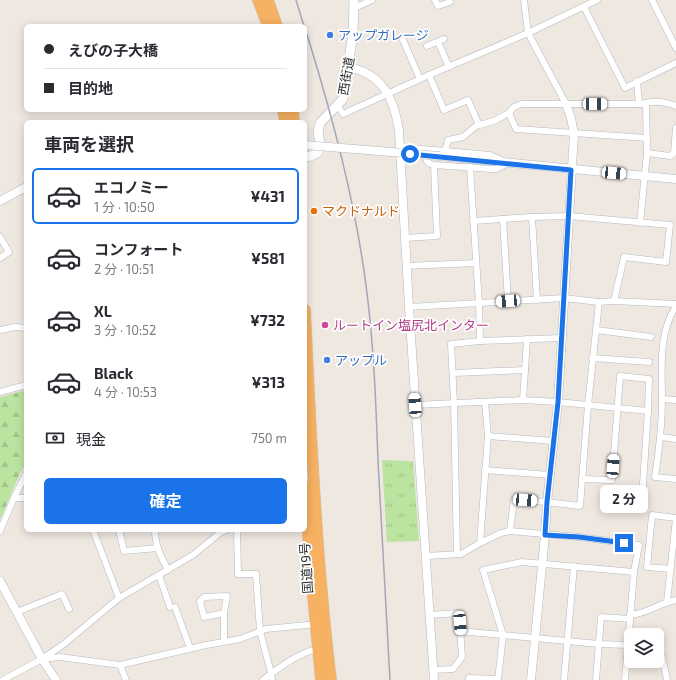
<!DOCTYPE html>
<html lang="ja">
<meta charset="utf-8">
<style>
:root{--surface:#fff;--page:#f7f7f7;--text:#2b2b33;--muted:#7c7c81;--line:#e1e1e2;--accent:#1a73e8}
body{margin:0;font-family:"Exo 2","Noto Sans JP",sans-serif;background:var(--page);color:var(--text);height:100vh;display:flex;flex-direction:column;font-size:15px;white-space:nowrap}
*{box-sizing:border-box;margin:0}
p{font-size:13px;color:var(--muted)}
.icon{flex:none;width:22px;height:22px;fill:none;stroke:currentColor;stroke-width:2;stroke-linecap:round;stroke-linejoin:round}
.map{position:relative;flex:1;overflow:hidden}
.side{position:absolute;left:24px;top:120px;width:283px;height:412px;display:flex;flex-direction:column;background:var(--surface);border-radius:6px;box-shadow:0 2px 10px #0003}
.side>*{flex:none}
.hud{position:absolute;left:24px;top:24px;width:283px;height:88px;border-radius:6px;box-shadow:0 2px 10px #0003;display:grid;align-content:center;height:88px;padding:0 20px;background:var(--surface)}
.tools{position:absolute;left:624px;top:628px;display:grid;gap:8px}
.tools a{display:grid;place-items:center;width:40px;height:40px;border-radius:6px;background:var(--surface);box-shadow:0 2px 10px #0003;font-size:20px}
.end{position:absolute;width:18px;height:18px;margin:-9px;border:5px solid #1a73e8;background:#fff;box-shadow:0 0 0 2px #fff}
.from{border-radius:50%}
.bubble{position:absolute;height:28px;border-radius:6px;background:var(--surface);box-shadow:0 2px 10px #0003;font-size:13px;font-weight:700;line-height:28px;text-align:center}
.car{position:absolute;width:12px;height:24px;margin:-12px -6px;border-radius:5px;box-shadow:0 0 3px 1px #0007;background:linear-gradient(#fff 24%,#345 0 40%,#fff 0 76%,#345 0 86%,#fff 0)}
.hud b{display:flex;align-items:center;gap:14px;height:38px;font-size:15px}
.hud b+b{border-top:1px solid var(--line)}
.hud i{width:10px;height:10px;background:var(--text)}
ul{padding:0;list-style:none}
li{display:flex;align-items:center;gap:12px;height:56px;margin:0 8px 6px;padding:0 12px;border:2px solid transparent;border-radius:6px}
li div{flex:1}
li b{display:block;font-size:15px}
li em{font-style:normal;font-weight:700}
li.active{border-color:var(--accent)}
li>.icon{width:36px;height:36px;stroke-width:1.5}
h2{padding:0 20px;font-size:18px;line-height:48px}
.pay{display:flex;align-items:center;gap:10px;height:44px;padding:0 20px;font-size:15px}
.pay p{margin-inline-start:auto}
.primary-button{display:flex;gap:8px;margin-top:auto;padding:8px 20px}
.primary-button a{flex:1;height:46px;border-radius:6px;background:var(--accent);color:#fff;font-size:16px;font-weight:700;line-height:46px;text-align:center}
.map>svg:first-child{display:block}
</style>
<div class="map">
<svg width="676" height="680" viewBox="0 0 676 680">
<defs>
<pattern id="forest-firs" width="22" height="20" patternUnits="userSpaceOnUse"><rect width="22" height="20" fill="#bae49f"/><path d="M5 1l3.5 6h-7zM16 11l3.5 6h-7z" fill="#a0c489"/></pattern>
<pattern id="park-tufts" width="24" height="20" patternUnits="userSpaceOnUse"><rect width="24" height="20" fill="#bae49f"/><path d="M3 7l-1-3M5 7V3M7 7l1-3M15 17l-1-3M17 17v-4M19 17l1-3" fill="none" stroke="#a0c489"/></pattern>
</defs>
<rect width="100%" height="100%" fill="#efe8e1"/>
<polygon fill="url(#forest-firs)" points="26,390 26,464 20,473 0,520 0,397"/>
<polygon fill="url(#park-tufts)" points="382,460 413,461 419,541 387,542"/>
<g fill="none" stroke-linecap="round" stroke-linejoin="round">
<defs>
<g id="minor">
<polyline points="435,0 438,6 450,2 449,0"/>
<polyline points="524,0 528,33 566,104"/>
<polyline points="652,0 676,48"/>
<polyline points="584,7 625,88 676,63"/>
<polyline points="354,8 372,0"/>
<polyline points="403,40 420,79"/>
<polyline points="438,42 449,67"/>
<polyline points="427,46 444,39"/>
<polyline points="429,75 444,110 468,100 479,125"/>
<polyline points="637,81 639,104"/>
<polyline points="338,106 343,114 429,75 528,33 597,0"/>
<polyline points="509,113 516,129 647,138"/>
<polyline points="400,147 490,155 501,160"/>
<path d="M425 151C426 159 425 163 434 165L491 169H496L508 163"/>
<path d="M445 151 448 140 463 137 476 126 494 121 509 113 514 107 521 104H639C643 104 648 102 652 102 660 101 668 103 676 106"/>
<polyline points="647,153 670,156 674,153 676,128"/>
<polyline points="470,167 479,303 480,341"/>
<polyline points="532,217 537,300"/>
<polyline points="503,219 508,301"/>
<polyline points="473,221 532,217 569,216 670,225 666,262 624,257 614,301"/>
<polyline points="640,223 647,153 646,104"/>
<polyline points="0,237 9,252 0,258"/>
<polyline points="405,238 437,236 434,165"/>
<polyline points="406,266 476,263"/>
<path d="M676 306C658 334 662 368 662 399 662 425 659 451 655 477L676 479"/>
<polyline points="409,307 564,298 599,302 614,301 676,304"/>
<polyline points="0,330 15,327 26,328"/>
<polyline points="597,330 651,337"/>
<polyline points="592,358 649,362"/>
<polyline points="453,373 525,370"/>
<polyline points="0,392 26,385"/>
<polyline points="662,399 676,400"/>
<polyline points="523,400 527,339"/>
<polyline points="415,405 523,400 558,402 648,411"/>
<polyline points="488,436 554,441"/>
<polyline points="661,437 676,439"/>
<polyline points="485,470 550,475"/>
<polyline points="582,479 612,480 620,376 649,379 648,411 642,498"/>
<polyline points="14,498 26,498"/>
<polyline points="93,530 119,598"/>
<polyline points="119,530 124,551 158,548"/>
<path d="M155 530C155 545 161 557 168 570"/>
<polyline points="237,530 238,574 256,574 260,631 271,673 272,680"/>
<polyline points="0,531 14,498 26,474"/>
<polyline points="510,531 514,500 547,502 580,506 588,405 599,302"/>
<polyline points="480,543 488,436 485,402"/>
<polyline points="457,554 454,402 451,344 480,341 561,338"/>
<polyline points="425,556 461,554 480,543 501,533 510,531 579,537 639,545 634,572 625,680"/>
<polyline points="159,575 170,607"/>
<polyline points="667,602 676,518 652,515 647,567 671,569"/>
<polyline points="175,607 190,648"/>
<polyline points="17,612 62,594 69,609"/>
<polyline points="224,613 204,617 200,601 204,597 227,596 224,613 224,641"/>
<polyline points="429,615 459,613 462,657 453,669 433,670"/>
<path d="M630 615C646 614 660 603 676 600"/>
<polyline points="461,633 470,632 599,644 628,645"/>
<polyline points="657,657 662,656 667,680"/>
<polyline points="42,659 60,657 120,665 206,645 240,639 266,629 317,624"/>
<polyline points="120,665 126,680"/>
<polyline points="3,680 42,659 64,644 119,598 193,555 221,532 227,530"/>
<path d="M263 680C277 669 300 652 317 649"/>
<polyline points="469,680 469,678 498,679"/>
<polyline points="498,680 503,635 483,570 522,562 634,572"/>
<polyline points="564,680 574,566"/>
<polyline points="596,680 601,617 630,619"/>
</g>
<g id="tertiary">
<path d="M348 67C383 74 394 98 399 131L409 307 434 680"/>
<polyline points="440,156 676,179"/>
<polyline points="0,201 26,187"/>
<polyline points="0,581 42,659 56,680"/>
<polyline points="531,680 545,535 547,502 558,402 574,134 571,118 566,104"/>
</g>
<polyline id="secondary" points="305,157 311,156 318,152 320,143 318,132 320,123 343,99 353,33 354,0"/>
<g id="trunk">
<polyline points="258,0 268,26"/>
<polyline points="268,0 277,26"/>
<polyline points="283,110 285,122"/>
<polyline points="293,110 294,122"/>
<path d="M305 310C311 434 316 557 331 680"/>
<polyline points="305,486 310,566 321,680"/>
</g>
</defs>
<use href="#minor" stroke="#b4b8c1" stroke-width="7"/>
<use href="#tertiary" stroke="#b4b8c1" stroke-width="9"/>
<use href="#secondary" stroke="#b4b8c1" stroke-width="10"/>
<use href="#trunk" stroke="#c9c9c9" stroke-width="12"/>
<use href="#minor" stroke="#fff" stroke-width="6"/>
<use href="#tertiary" stroke="#fff" stroke-width="8"/>
<use href="#secondary" stroke="#fff" stroke-width="9"/>
<use href="#trunk" stroke="#f6b162" stroke-width="11"/>
<g stroke="#a3a7b8" stroke-width="1.5">
<polyline points="296,0 304,26"/>
<path d="M305 28C332 115 356 203 367 293 374 349 376 405 378 461 382 534 386 607 390 680"/>
</g>
<defs>
<polyline id="tertiary-bridge" points="305,145 440,156"/>
</defs>
<use href="#tertiary-bridge" stroke="#b4b8c1" stroke-width="9" stroke-linecap="butt"/>
<use href="#tertiary-bridge" stroke="#fff" stroke-width="8"/>
</g>
<g fill="none" stroke-linecap="round" stroke-linejoin="round">
<polyline stroke="#1a73e8" stroke-width="5" points="410,154 571,170 558,402 547,502 545,535 579,537 624,543"/>
</g>
<g fill="#3f7fe0" stroke="#fff" stroke-width="1.5">
<circle cx="330" cy="35" r="4"/>
<circle cx="327" cy="360" r="4"/>
</g>
<circle fill="#e8710a" stroke="#fff" stroke-width="1.5" cx="314" cy="211" r="4"/>
<circle fill="#d1479c" stroke="#fff" stroke-width="1.5" cx="325" cy="325" r="4"/>
<g text-anchor="middle" dominant-baseline="central" stroke-width="3.5" stroke-linejoin="round" paint-order="stroke">
<g font-size="13" fill="#366cbe" stroke="#fff" text-anchor="start">
<text x="338" y="35">アップガレージ</text>
<text x="335" y="360">アップル</text>
</g>
<g font-size="13" fill="#2e2e2e" stroke="#fff">
<text transform="translate(346 76) rotate(-80)">西街道</text>
<text transform="translate(306 568) rotate(-94)">国道19号</text>
</g>
<g font-size="13" fill="#c56008" stroke="#fff" text-anchor="start">
<text x="322" y="211">マクドナルド</text>
</g>
<g font-size="13" fill="#b23c85" stroke="#fff" text-anchor="start">
<text x="333" y="325">ルートイン塩尻北インター</text>
</g>
</g>
</svg>
<div class="tools">
<a><svg class="icon" aria-label="layers" viewBox="0 0 24 24"><path d="M12 4l9 5-9 5-9-5zM3 14l9 5 9-5"/></svg></a>
</div>
<i class="end from" style="left:410px;top:154px"></i>
<i class="end" style="left:624px;top:543px"></i>
<div class="bubble" style="left:600px;top:485px;width:48px">2 分</div>
<i class="car" style="left:595px;top:104px;rotate:90deg"></i>
<i class="car" style="left:614px;top:173px;rotate:95deg"></i>
<i class="car" style="left:508px;top:301px;rotate:266deg"></i>
<i class="car" style="left:415px;top:405px;rotate:356deg"></i>
<i class="car" style="left:613px;top:466px;rotate:4deg"></i>
<i class="car" style="left:525px;top:500px;rotate:94deg"></i>
<i class="car" style="left:460px;top:623px;rotate:175deg"></i>
<div class="hud">
<b><i class="from"></i>えびの子大橋</b>
<b><i></i>目的地</b>
</div>
<section class="side">
<h2>車両を選択</h2>
<ul>
<li class="active"><svg class="icon" aria-label="car" viewBox="0 0 24 24"><path d="M5 17H2v-5l4-1 3-4h7l3 4 3 1v5h-3M9 17h6M6 11h13"/><circle cx="7" cy="17" r="2"/><circle cx="17" cy="17" r="2"/></svg><div><b>エコノミー</b><p>1 分 · 10:50</p></div><em>¥431</em></li>
<li><svg class="icon" aria-label="car" viewBox="0 0 24 24"><path d="M5 17H2v-5l4-1 3-4h7l3 4 3 1v5h-3M9 17h6M6 11h13"/><circle cx="7" cy="17" r="2"/><circle cx="17" cy="17" r="2"/></svg><div><b>コンフォート</b><p>2 分 · 10:51</p></div><em>¥581</em></li>
<li><svg class="icon" aria-label="car" viewBox="0 0 24 24"><path d="M5 17H2v-5l4-1 3-4h7l3 4 3 1v5h-3M9 17h6M6 11h13"/><circle cx="7" cy="17" r="2"/><circle cx="17" cy="17" r="2"/></svg><div><b>XL</b><p>3 分 · 10:52</p></div><em>¥732</em></li>
<li><svg class="icon" aria-label="car" viewBox="0 0 24 24"><path d="M5 17H2v-5l4-1 3-4h7l3 4 3 1v5h-3M9 17h6M6 11h13"/><circle cx="7" cy="17" r="2"/><circle cx="17" cy="17" r="2"/></svg><div><b>Black</b><p>4 分 · 10:53</p></div><em>¥313</em></li>
</ul>
<div class="pay"><svg class="icon" aria-label="cash" viewBox="0 0 24 24"><path d="M3 7h18v10H3z"/><circle cx="12" cy="12" r="2"/></svg>現金<p>750 m</p></div>
<div class="primary-button"><a>確定</a></div>
</section>
</div>
